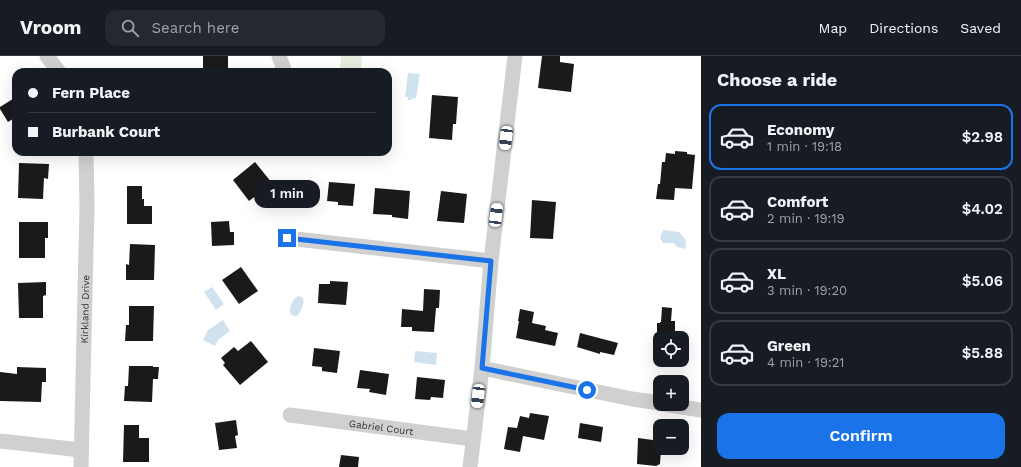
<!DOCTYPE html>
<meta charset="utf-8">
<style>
:root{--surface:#171b24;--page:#242831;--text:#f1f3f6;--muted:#9ea1a6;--line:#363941;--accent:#1a73e8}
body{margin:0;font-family:"Work Sans",sans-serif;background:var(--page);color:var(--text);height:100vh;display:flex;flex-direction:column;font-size:15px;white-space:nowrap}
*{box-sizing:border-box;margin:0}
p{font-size:13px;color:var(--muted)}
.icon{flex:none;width:22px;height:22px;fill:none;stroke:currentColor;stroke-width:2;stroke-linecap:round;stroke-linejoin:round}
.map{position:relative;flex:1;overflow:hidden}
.sheet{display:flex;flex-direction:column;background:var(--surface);width:320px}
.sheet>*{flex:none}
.top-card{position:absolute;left:12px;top:12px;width:380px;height:88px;border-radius:12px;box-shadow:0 4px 16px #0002;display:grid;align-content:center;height:88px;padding:0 16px;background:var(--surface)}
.buttons{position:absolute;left:653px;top:275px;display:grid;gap:8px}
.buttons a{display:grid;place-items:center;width:36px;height:36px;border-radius:8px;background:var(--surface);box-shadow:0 4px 16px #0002;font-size:20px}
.end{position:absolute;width:18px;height:18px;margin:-9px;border:5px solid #1a73e8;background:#fff;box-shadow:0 0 0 2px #fff}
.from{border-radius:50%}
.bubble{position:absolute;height:28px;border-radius:12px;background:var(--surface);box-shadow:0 4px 16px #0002;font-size:13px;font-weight:600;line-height:28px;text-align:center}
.car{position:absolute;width:12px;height:24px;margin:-12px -6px;border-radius:5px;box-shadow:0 0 3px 1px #0007;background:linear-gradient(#fff 24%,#345 0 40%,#fff 0 76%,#345 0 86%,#fff 0)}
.top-card b{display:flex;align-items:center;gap:14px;height:38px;font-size:15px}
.top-card b+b{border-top:1px solid var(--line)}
.top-card i{width:10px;height:10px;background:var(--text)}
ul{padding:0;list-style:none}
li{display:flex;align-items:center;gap:12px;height:66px;margin:0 8px 6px;padding:0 8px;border:2px solid var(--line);border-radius:12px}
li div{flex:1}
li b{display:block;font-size:15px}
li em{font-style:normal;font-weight:600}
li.on{border-color:var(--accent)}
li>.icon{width:36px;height:36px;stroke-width:1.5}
h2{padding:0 16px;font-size:18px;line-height:48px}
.primary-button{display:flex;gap:8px;margin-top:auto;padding:8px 16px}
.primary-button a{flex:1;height:46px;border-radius:12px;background:var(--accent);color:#fff;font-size:16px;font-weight:600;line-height:46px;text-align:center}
header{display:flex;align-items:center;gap:24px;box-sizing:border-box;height:56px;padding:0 20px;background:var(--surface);border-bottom:1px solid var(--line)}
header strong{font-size:19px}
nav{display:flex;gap:22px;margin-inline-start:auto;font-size:14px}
.search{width:280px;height:36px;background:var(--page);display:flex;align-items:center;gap:10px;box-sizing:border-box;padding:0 14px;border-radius:12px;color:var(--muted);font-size:15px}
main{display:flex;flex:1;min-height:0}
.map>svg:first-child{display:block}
</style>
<header>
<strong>Vroom</strong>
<div class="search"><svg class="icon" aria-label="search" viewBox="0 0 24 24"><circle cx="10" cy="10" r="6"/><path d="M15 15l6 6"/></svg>Search here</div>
<nav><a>Map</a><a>Directions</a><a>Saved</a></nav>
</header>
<main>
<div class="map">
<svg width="701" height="411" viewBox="0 0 701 411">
<rect width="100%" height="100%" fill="#fff"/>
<polygon fill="#e6ecdf" points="341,0 362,0 361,16 340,16"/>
<g fill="#cfe2ee">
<polygon points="408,17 420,18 416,42 413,42 412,44 408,44 408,41 405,41"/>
<polygon points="663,174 679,176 686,184 685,189 687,190 684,193 682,192 677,191 674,187 663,187 660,182"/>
<polygon points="212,231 224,248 216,254 204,236"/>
<path d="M299 240 303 242C305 247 301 255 297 260H295L291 259C288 253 292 242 299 240Z"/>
<polygon points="223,264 230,275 218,284 215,290 203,284 208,274"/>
<polygon points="415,295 437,297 436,309 414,306"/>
</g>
<g fill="#1a1a1a">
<rect x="203" y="0" width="25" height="16"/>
<polygon points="542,0 560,0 560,6 574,8 571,36 538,32"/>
<polygon points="432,39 458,41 456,68 453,68 452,84 429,82"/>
<polygon points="16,41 16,61 8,66 0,53 0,51"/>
<polygon points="675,95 687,96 687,98 695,99 692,133 675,132 674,144 656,143 658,128 660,128 662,106 665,106 666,97 675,98"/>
<polygon points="255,106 272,127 249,145 233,124"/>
<polygon points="19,107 49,108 48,123 44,122 43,143 18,142"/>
<polygon points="329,126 355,128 353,150 338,149 338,146 327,145"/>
<polygon points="127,130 142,130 142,143 144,143 144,150 152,150 152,168 127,168"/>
<polygon points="375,132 410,135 408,163 392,161 392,159 373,158"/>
<polygon points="441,135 467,138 464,167 437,165"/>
<polygon points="532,144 556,146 553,183 530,182"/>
<polygon points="229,165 230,176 234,176 234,189 212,190 211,166"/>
<polygon points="19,166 48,166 48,182 45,182 45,202 19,202"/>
<polygon points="130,188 155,189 154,224 126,224 126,208 129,209"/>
<polygon points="241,211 258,235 239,248 222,224"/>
<polygon points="330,225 348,226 346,249 318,247 319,228 330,228"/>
<polygon points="46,226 46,239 43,240 43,262 19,262 18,227"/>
<polygon points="424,233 440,234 439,252 436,252 434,276 412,275 412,271 401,271 402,253 423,255"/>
<polygon points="129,250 154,250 153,285 125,285 126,269 129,269"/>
<polygon points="662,251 672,252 671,265 675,265 675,280 657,280 657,267 660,267 660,266 661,266"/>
<polygon points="520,253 534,256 532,267 546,270 545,274 558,277 555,290 516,282 519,265 518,265"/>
<polygon points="580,277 618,287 614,299 600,296 600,298 577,291"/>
<polygon points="251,285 268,306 240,329 223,309 225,307 221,302 234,291 238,295"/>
<polygon points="314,292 340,295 337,317 322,315 322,311 312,310"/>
<polygon points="129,310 153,310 153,311 159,311 158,323 153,323 152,346 124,345 125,330 128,330"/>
<polygon points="17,311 46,312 46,326 42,326 41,346 0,345 0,316 17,318"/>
<polygon points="360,314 389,318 386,339 369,336 370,333 357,332"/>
<polygon points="417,321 445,324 443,342 431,341 430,344 415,343"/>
<polygon points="530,357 549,360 544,384 523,380 520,396 504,393 508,371 517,372 520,360 529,362"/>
<polygon points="236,364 238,379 235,380 237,392 219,394 215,367"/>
<polygon points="580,367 603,371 601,386 578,382"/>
<polygon points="124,369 139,369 139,382 149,382 149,406 123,406"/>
<polygon points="638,382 660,385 660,392 668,392 668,393 661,393 660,408 656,410 637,408"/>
<polygon points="341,399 359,401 358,411 339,411"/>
</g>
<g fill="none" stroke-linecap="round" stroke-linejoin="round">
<g stroke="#d0d0d0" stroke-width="15">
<polyline points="47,0 59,16"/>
<polyline points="279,0 285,16"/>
<polyline points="287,182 491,205"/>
<polyline points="482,312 632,343 660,347"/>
<polyline points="663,348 701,354"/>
<path id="s1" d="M290 359 473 383"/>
<polyline points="0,385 81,394"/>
<path id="s2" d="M81 411 87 151 86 96"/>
<polyline points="470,411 482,312 491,205 509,51 515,0"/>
</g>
</g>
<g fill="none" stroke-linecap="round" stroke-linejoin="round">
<polyline stroke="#1a73e8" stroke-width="5" points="287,182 491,205 482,312 587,334"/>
</g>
<g text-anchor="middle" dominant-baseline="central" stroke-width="4" stroke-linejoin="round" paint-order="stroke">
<g font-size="10" fill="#333" stroke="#fff">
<text stroke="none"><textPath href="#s2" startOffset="158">Kirkland Drive</textPath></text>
<text stroke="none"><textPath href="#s1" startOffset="92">Gabriel Court</textPath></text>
</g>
</g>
</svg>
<div class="buttons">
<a><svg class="icon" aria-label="locate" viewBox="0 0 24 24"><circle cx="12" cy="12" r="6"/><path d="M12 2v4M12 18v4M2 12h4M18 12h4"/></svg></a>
<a>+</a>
<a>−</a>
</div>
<i class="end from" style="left:587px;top:334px"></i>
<i class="end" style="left:287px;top:182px"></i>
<div class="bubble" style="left:254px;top:124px;width:66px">1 min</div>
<i class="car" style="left:506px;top:82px;rotate:187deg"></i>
<i class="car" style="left:496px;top:159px;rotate:7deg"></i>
<i class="car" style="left:478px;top:340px;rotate:187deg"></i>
<div class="top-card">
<b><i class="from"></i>Fern Place</b>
<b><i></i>Burbank Court</b>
</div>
</div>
<section class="sheet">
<h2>Choose a ride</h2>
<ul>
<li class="on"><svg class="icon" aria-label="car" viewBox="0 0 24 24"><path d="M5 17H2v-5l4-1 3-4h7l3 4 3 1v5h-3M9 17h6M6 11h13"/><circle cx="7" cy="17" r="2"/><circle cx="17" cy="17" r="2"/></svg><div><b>Economy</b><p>1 min · 19:18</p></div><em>$2.98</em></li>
<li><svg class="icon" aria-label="car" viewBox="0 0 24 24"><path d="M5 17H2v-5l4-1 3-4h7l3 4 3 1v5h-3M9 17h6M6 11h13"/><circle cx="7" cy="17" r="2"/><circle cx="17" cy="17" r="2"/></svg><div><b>Comfort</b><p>2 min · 19:19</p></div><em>$4.02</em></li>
<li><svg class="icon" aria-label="car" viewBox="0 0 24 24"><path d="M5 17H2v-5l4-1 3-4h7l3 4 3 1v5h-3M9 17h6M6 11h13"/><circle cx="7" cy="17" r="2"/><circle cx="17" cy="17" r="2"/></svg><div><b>XL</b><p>3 min · 19:20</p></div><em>$5.06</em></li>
<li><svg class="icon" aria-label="car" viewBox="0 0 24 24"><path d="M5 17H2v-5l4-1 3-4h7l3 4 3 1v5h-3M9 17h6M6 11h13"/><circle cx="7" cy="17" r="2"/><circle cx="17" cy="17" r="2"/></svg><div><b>Green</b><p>4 min · 19:21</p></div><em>$5.88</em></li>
</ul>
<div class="primary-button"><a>Confirm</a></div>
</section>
</main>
